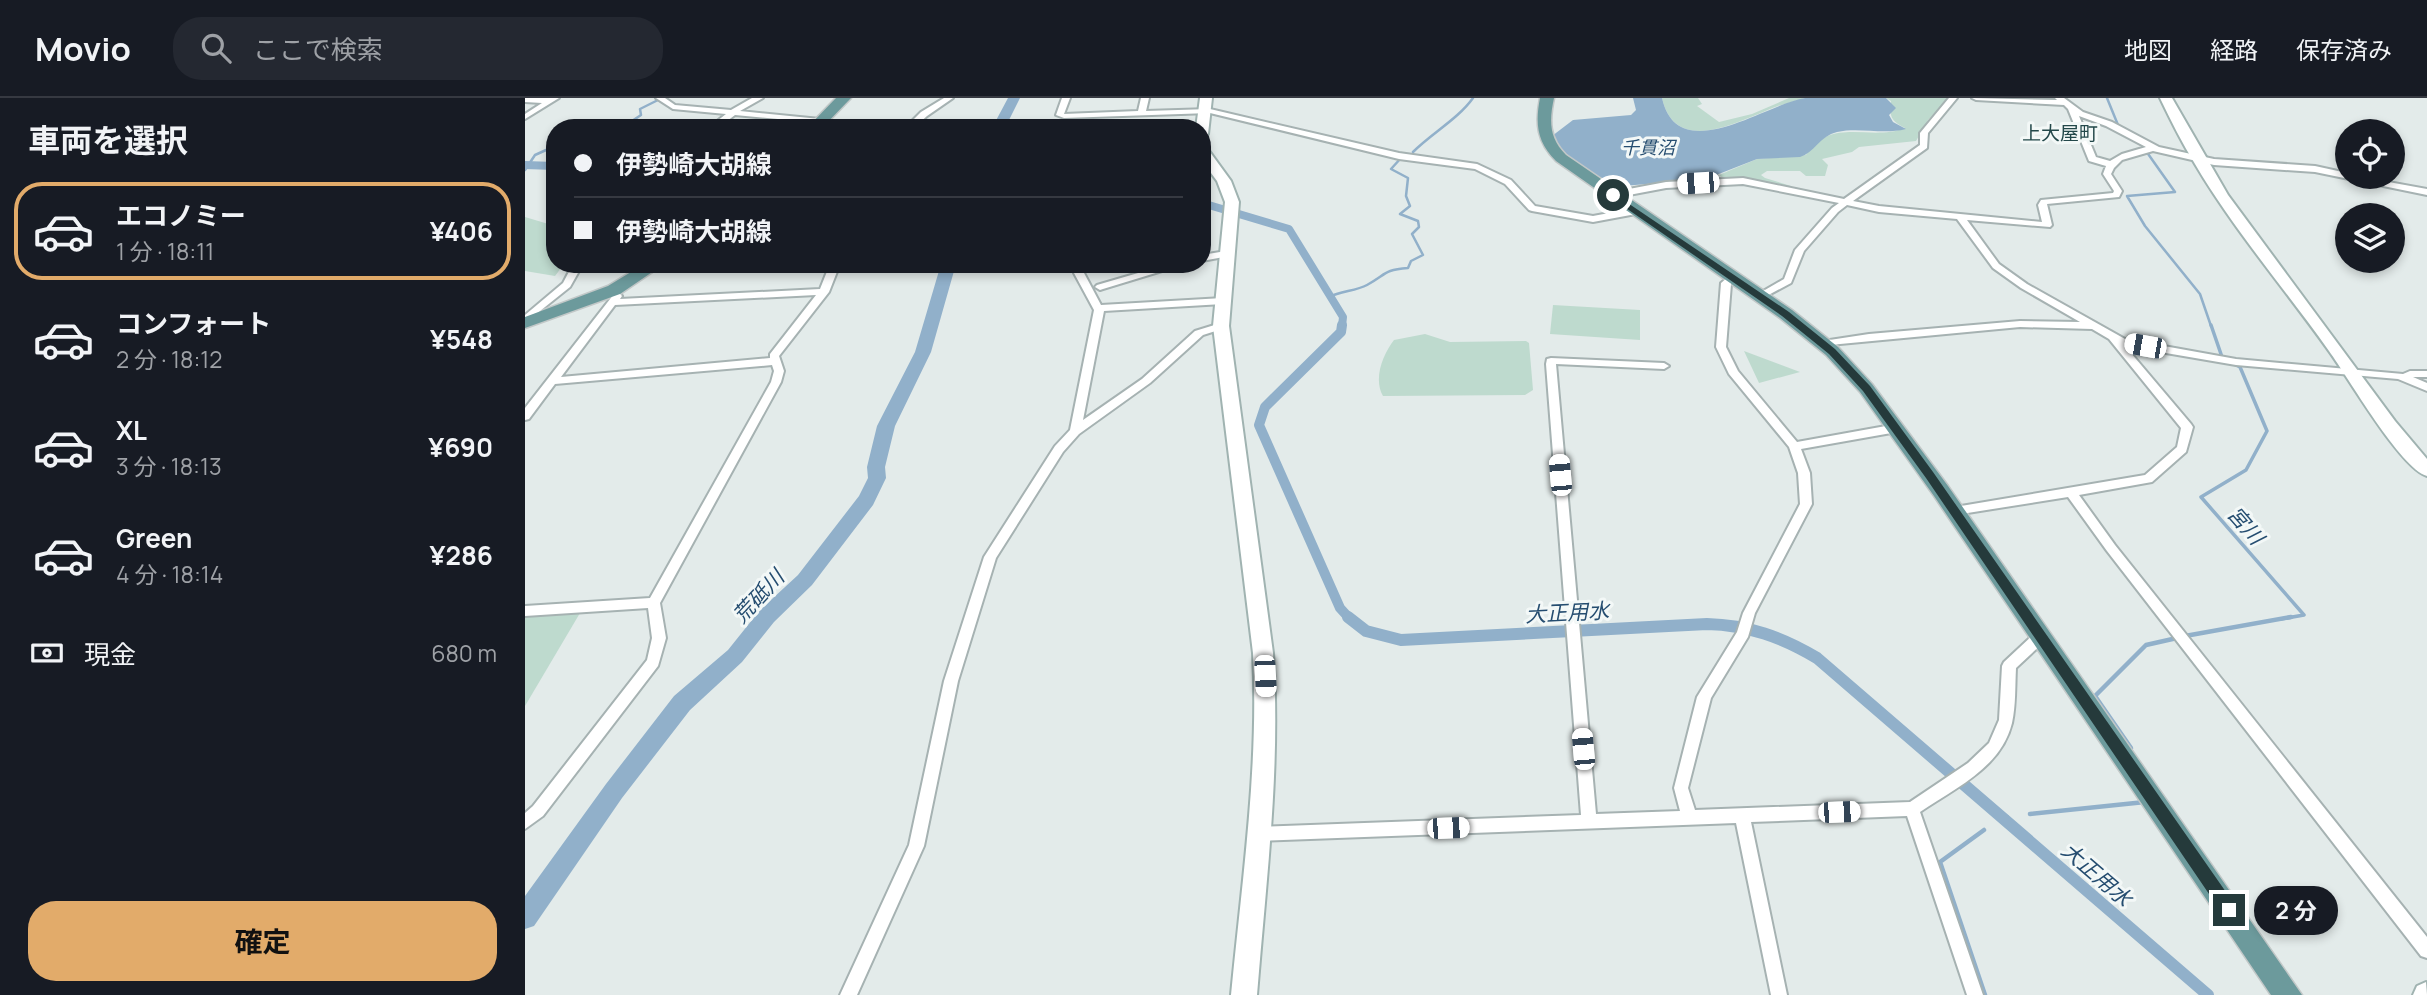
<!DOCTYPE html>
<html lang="ja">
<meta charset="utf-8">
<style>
:root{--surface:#171b24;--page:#242831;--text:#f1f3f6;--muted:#9ea1a6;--line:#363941;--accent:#e2ab6a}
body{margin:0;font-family:Manrope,"Noto Sans JP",sans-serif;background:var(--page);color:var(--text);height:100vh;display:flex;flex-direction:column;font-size:26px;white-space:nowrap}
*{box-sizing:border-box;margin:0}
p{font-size:23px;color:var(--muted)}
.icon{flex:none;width:38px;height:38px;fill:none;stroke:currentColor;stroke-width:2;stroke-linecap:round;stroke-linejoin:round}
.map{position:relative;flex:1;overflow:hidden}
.side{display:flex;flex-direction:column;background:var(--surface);width:525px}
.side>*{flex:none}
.banner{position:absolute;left:21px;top:21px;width:665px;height:154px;border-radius:28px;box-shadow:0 4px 10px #0003;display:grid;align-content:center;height:154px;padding:0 28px;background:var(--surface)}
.controls{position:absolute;left:1810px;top:21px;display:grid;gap:14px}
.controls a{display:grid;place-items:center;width:70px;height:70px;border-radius:50%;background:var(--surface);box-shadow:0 4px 10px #0003;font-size:35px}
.end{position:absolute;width:32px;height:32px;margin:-16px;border:9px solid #253a3b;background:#fff;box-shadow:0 0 0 4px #fff}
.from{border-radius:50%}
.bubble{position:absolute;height:49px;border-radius:24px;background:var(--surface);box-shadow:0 4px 10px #0003;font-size:23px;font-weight:700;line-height:49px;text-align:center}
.car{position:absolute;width:21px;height:42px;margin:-21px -10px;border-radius:9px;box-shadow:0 0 5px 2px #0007;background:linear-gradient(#fff 24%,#345 0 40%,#fff 0 76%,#345 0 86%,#fff 0)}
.banner b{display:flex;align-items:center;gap:24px;height:66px;font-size:26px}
.banner b+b{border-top:2px solid var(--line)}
.banner i{width:18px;height:18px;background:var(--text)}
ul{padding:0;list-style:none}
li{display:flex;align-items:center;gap:21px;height:98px;margin:0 14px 10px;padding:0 14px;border:4px solid transparent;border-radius:28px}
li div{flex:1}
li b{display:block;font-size:26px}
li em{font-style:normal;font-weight:700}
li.on{border-color:var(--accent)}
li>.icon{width:63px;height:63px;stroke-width:1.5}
h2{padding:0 28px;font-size:32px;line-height:84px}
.pay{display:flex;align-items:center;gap:18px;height:77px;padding:0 28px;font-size:26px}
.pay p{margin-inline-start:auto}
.button{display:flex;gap:14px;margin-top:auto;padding:14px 28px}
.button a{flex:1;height:80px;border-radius:28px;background:var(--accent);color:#111;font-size:28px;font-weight:700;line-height:80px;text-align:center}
header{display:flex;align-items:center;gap:42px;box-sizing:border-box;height:98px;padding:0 35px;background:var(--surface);border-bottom:2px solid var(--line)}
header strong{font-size:33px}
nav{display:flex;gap:38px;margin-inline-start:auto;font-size:24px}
.search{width:490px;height:63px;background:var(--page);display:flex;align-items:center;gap:18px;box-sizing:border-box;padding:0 24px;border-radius:28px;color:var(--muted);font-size:26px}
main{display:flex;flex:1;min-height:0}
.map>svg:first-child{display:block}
</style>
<header>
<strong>Movio</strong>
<div class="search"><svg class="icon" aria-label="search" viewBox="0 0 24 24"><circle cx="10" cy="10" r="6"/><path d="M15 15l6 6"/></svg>ここで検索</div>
<nav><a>地図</a><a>経路</a><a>保存済み</a></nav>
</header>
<main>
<section class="side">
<h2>車両を選択</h2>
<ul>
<li class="on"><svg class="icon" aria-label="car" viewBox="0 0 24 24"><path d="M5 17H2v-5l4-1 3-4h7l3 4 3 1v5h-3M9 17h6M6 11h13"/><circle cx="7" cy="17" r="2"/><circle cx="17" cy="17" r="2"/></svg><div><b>エコノミー</b><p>1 分 · 18:11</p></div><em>¥406</em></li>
<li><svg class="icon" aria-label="car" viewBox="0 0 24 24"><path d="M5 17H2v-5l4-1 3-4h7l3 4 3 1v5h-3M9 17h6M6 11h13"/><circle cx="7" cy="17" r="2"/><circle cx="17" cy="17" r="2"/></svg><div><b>コンフォート</b><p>2 分 · 18:12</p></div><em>¥548</em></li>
<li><svg class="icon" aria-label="car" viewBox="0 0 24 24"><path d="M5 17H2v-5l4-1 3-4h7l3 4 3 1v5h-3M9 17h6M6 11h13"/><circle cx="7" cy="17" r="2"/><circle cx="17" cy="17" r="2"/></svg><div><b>XL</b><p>3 分 · 18:13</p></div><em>¥690</em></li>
<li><svg class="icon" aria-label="car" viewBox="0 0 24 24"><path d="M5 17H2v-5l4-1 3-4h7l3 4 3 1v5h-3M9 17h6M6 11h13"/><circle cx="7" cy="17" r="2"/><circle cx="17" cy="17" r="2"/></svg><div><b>Green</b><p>4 分 · 18:14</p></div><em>¥286</em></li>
</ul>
<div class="pay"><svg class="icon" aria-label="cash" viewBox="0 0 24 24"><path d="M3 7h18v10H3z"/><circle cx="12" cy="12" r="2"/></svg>現金<p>680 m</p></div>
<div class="button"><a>確定</a></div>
</section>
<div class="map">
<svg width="1902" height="897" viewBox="0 0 1902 897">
<rect width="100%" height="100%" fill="#e3ebea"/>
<g fill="#bedace">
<path d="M1137 0H1173L1177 6 1172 8 1194 24 1227 16 1264 0H1280C1271 3 1262 5 1253 8 1217 21 1151 61 1137 0Z"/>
<path d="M1361 0H1423L1403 22 1391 43 1334 49 1327 54 1297 61 1303 67 1300 78H1281L1275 73H1242L1236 77 1240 80 1266 88 1264 89 1199 81 1194 77 1232 61 1281 57C1306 18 1345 44 1380 30 1366 23 1364 18 1366 3Z"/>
<polygon points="0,119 30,128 30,166 39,166 30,178 0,173"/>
<polygon points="1028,207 1115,212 1115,242 1025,236"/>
<path d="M900 236 925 244 1001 243 1004 245 1008 292 1000 297 858 298C848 281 858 256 869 242Z"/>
<polygon points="1219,253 1275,274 1234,285"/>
<polygon points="55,515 0,608 0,518"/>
</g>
<path fill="#91b0ca" d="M1108 0H1137C1153 71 1240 6 1280 0 1306 0 1335 0 1361 0L1371 10 1364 17 1368 24 1381 31C1358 37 1335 29 1312 34 1295 38 1289 55 1275 59L1232 61 1181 81 1098 88C1070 85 1042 61 1027 38L1048 22 1106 17 1111 12Z"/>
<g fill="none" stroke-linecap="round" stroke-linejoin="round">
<g stroke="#91b0ca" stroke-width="2.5">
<polyline points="1582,0 1593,27 1599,31"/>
<polyline points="74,30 107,23 116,17 115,11 133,2"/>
<polyline points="1621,53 1650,94 1602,98 1620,128 1675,196 1686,228"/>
<path d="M888 54C907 35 933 21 948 0"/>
<polyline points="0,72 10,57 30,48"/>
<path d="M804 199C816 193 831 193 842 187 862 176 858 172 883 170L886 163 898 157 887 136 894 129 893 123 875 116 885 108 881 98 883 80 866 71 876 60"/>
</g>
<g stroke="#91b0ca" stroke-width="3.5">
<polyline points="1686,227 1697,259 1701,261"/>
<polyline points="1707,265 1715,269 1742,333 1721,372 1676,399 1779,517 1756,521"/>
</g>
<g stroke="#91b0ca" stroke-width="4.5">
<polyline points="1660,538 1766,519"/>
<polyline points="1606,650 1570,598 1621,547 1652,540"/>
<polyline points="1505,716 1620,704"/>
<polyline points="1474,721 1482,719"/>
<polyline points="1459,732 1415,764 1460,897"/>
</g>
<g stroke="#91b0ca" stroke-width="8">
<polyline points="0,67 30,68"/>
<polyline points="30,100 26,105 30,111"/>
<polyline points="677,105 764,131 818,219 817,228"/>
</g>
<polyline stroke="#91b0ca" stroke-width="10" points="817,227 816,234 740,309 734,327 815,510 825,521"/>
<path stroke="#91b0ca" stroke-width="12" d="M823 519 841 533 876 542 1182 526C1223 527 1257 539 1292 560L1683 897"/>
<g fill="#91b0ca" fill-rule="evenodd">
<polygon points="483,0 495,0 480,30 467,30"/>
<polygon points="416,166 431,166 406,254 370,328 360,369 361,380 348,407 287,487 249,524 217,564 165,612 97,700 9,828 0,831 0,798 81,686 149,598 203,552 235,512 273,477 334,398 343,380 342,369 352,328 390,254"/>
</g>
<defs>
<g id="street">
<polygon points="0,0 34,0 0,21 0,16 17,5 0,4"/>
<polygon points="131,0 140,0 150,7 206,12 227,0 238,0 215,13 295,21 299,23 295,25 210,17 193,30 183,30 201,16 148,11"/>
<polygon points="419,0 428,0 402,18 389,30 380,30 396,14"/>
<polygon points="537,0 545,0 539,16 613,13 616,0 624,0 621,13 685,11 874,55 952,66 986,82 1010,108 1068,118 1111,110 1115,113 1111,116 1068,124 1007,113 1004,112 980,86 950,71 874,61 685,15 539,20 531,17"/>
<path d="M1424 0H1432L1403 35 1402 50 1328 103 1354 108 1517 124 1513 107 1516 102 1588 95 1589 93 1578 76 1581 68 1564 63 1543 11 1539 7 1451 2 1447 0 1532 2 1530 0H1539L1558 14 1587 24 1634 49 1689 61 1790 68 1822 75V79H1836L1902 91V97L1790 74 1689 67 1628 53 1597 62 1589 70 1586 76 1597 93 1594 99 1522 106 1527 127 1525 129 1442 122 1474 166 1502 186 1600 241 1711 261 1878 276 1885 273H1902V279H1888L1902 285V293L1873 281 1711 267 1600 248 1666 326 1668 329 1661 354 1627 384 1554 397 1590 447 1902 839V860L1896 858 1582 453 1543 399 1430 417 1424 413 1430 409 1620 377 1652 349 1656 330 1584 241 1567 231 1495 229 1294 248V244L1298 243 1344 236 1495 223 1555 224 1496 190 1468 170 1432 121 1354 114 1322 107 1313 114 1279 153 1266 185 1236 201 1231 198 1233 196 1259 181 1270 152 1307 110 1314 105 1218 86 1141 90 1088 100 1084 97 1088 94 1141 84 1218 80 1319 101 1395 47V35ZM1554 18 1581 28 1621 49 1597 56 1585 63 1571 59Z"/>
<polygon points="701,153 706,156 704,158 677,163 677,157"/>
<polygon points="48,166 58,166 45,189 0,225 0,217 38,185"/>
<path d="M305 166H315L304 194 254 258 259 273 256 284 135 505 141 540 133 568 18 718 0 731V715L8 708 122 562 127 540 123 510 0 518V508L125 500 246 284 249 273 247 267 30 286 4 321 0 322V310L89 196H95L97 198 95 201 295 191ZM291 197 245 256V260L36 279 90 207Z"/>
<polygon points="552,166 562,166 559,175 576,207 698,200 703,203 698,206 579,213 558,322 617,281 670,233 696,225 701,228 700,230 678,237 625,285 554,336 538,354 471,460 433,583 399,748 332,897 315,897 384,747 419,583 459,459 530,348 545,332 569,212 549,175"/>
<polygon points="644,166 660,166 578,191 575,192 570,189 572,187"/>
<path d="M1208 175 1213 178 1206 186 1201 249 1213 273 1272 344 1372 326 1378 330 1372 334 1276 351 1285 375 1287 406 1230 515 1223 539 1186 600 1163 690 1170 712 1385 704 1443 665 1464 645 1474 622 1477 568 1479 564 1511 534 1516 533 1521 534 1523 538 1521 542 1491 570C1490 588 1491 607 1487 625 1476 670 1430 690 1395 714L1458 897H1442L1382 718 1226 724 1262 897H1246L1211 725 733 743 728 741 725 736 728 731 733 729 1056 717 1021 266 1022 261 1026 260 1139 265 1144 268 1139 271 1031 266 1071 716 1155 713 1149 690 1172 599 1212 534 1218 515 1275 406 1273 375 1264 349 1204 276 1191 249 1196 185Z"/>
</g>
<g id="secondary">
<polygon points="675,0 687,0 683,36 677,40 677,30 671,30"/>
<path d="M1635 0H1647L1703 97 1870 323 1902 361V378C1876 371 1823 279 1804 253 1760 191 1709 132 1670 66 1657 45 1646 23 1635 0Z"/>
<path d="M677 49 682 50 706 83 714 104 704 228 748 555C756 669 741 783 732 897H706C717 783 734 669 728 555L688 228 700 104 692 83 677 63Z"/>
<polygon points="1901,884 1902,897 1888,897 1892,888"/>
</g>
<g id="primary">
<polygon points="311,0 326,0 297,30 282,30"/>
<path d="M1015 0H1029C1024 23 1024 40 1041 57L1267 212 1313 249 1347 286 1423 388 1777 897H1746L1409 398 1335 294 1301 257 1255 220 1031 63C1012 44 1010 26 1015 0Z"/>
<polygon points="119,166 139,166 95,196 0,230 0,219 83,188"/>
</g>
</defs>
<use href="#street" stroke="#a6b2b2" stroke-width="4"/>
<use href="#secondary" stroke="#a0b3b1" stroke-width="4"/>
<use href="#primary" stroke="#c2c8c8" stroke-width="3"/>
<use href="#street" fill="#fff" fill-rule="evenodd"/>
<use href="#secondary" fill="#fff" fill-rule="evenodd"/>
<use href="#primary" fill="#6c9a9c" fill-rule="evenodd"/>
</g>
<polygon fill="#253a3b" points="1088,95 1264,214 1310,251 1345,288 1408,374 1710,807 1710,818 1699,818 1401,380 1338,293 1304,256 1257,218 1085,99"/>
<g text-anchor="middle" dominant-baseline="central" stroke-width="6" stroke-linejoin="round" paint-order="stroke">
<g font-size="18" font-style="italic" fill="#254d70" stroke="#f3f8f7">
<text x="1123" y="49">千貫沼</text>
</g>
<g font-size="19" fill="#23484a" stroke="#f3f8f7">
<text x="1535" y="35">上大屋町</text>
</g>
<g font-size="21" font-style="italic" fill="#254d70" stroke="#f3f8f7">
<text transform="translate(1721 427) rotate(49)">宮川</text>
<text transform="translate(233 498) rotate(-47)">荒砥川</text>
<text transform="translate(1042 514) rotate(-3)">大正用水</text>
<text transform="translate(1572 776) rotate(41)">大正用水</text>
</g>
</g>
</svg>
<div class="controls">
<a><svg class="icon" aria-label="locate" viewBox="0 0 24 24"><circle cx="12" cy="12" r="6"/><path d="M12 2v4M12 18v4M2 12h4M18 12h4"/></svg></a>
<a><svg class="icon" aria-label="layers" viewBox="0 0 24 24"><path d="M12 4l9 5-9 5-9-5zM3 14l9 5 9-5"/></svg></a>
</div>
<i class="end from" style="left:1088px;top:97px"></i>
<i class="end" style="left:1704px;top:812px"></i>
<div class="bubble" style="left:1729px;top:788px;width:84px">2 分</div>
<i class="car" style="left:1173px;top:85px;rotate:266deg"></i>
<i class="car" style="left:1620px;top:248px;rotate:280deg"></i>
<i class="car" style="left:1035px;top:377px;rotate:355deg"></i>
<i class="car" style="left:740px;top:578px;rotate:177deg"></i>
<i class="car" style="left:1058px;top:651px;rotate:355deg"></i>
<i class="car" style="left:1314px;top:714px;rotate:88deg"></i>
<i class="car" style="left:923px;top:730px;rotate:88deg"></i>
<div class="banner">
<b><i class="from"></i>伊勢崎大胡線</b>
<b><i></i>伊勢崎大胡線</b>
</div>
</div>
</main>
